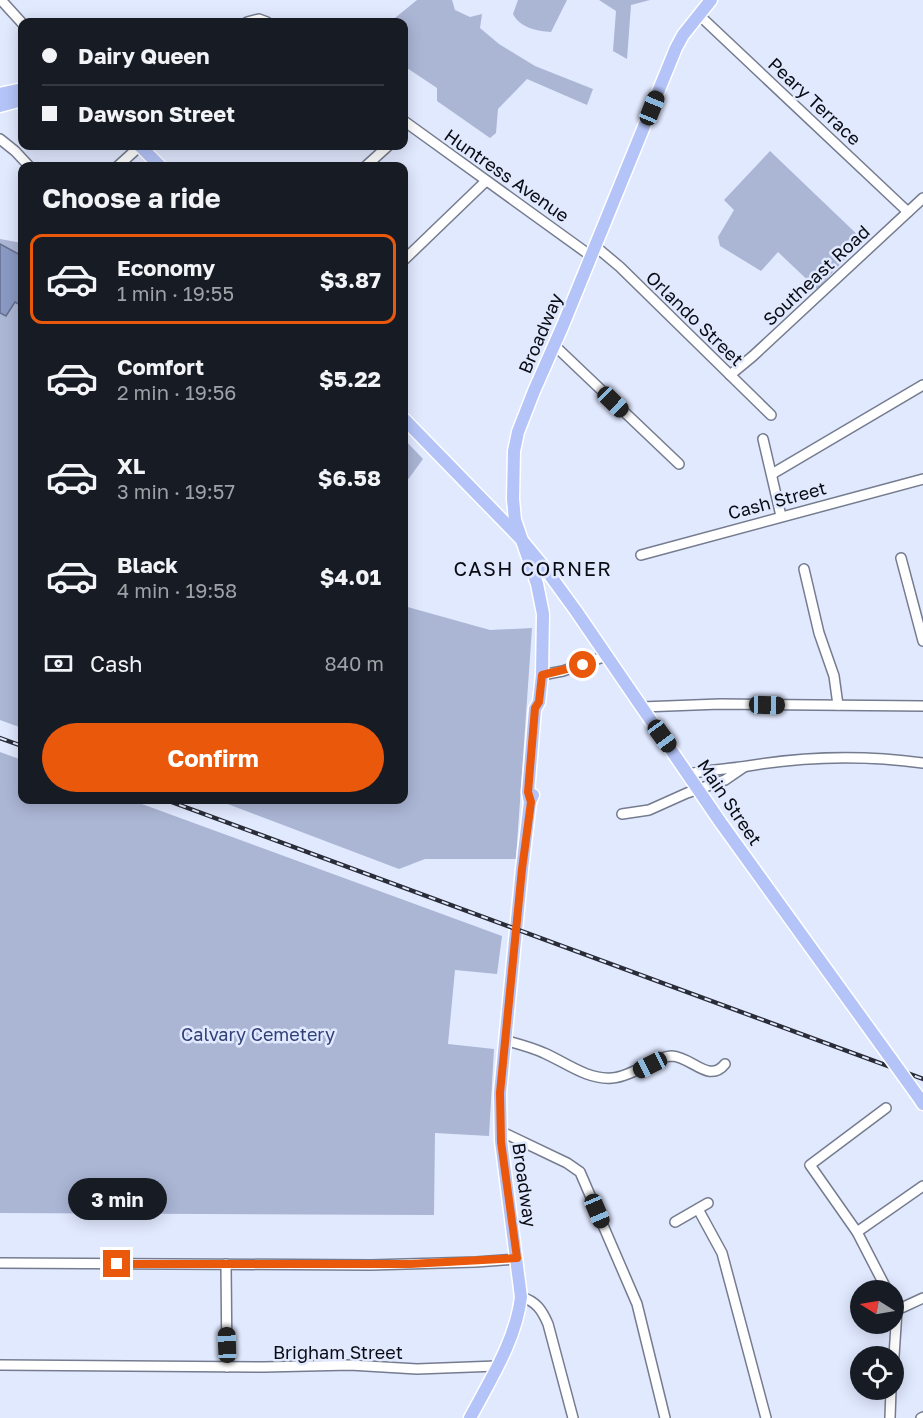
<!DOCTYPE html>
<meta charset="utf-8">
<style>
:root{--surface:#171b24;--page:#20242c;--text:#f1f3f6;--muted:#9ea1a6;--line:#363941;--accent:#ea580c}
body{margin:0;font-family:"Golos Text",sans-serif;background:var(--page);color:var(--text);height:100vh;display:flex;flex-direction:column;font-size:22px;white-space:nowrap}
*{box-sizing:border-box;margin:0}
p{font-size:20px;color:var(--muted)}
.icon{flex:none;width:33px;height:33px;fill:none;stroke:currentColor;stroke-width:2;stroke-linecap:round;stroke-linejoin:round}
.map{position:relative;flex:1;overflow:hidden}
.drawer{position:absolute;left:18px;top:162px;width:390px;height:642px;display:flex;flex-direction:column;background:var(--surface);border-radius:12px;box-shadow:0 3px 15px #0003}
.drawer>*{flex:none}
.top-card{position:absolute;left:18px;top:18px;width:390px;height:132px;border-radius:12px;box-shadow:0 3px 15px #0003;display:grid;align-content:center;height:132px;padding:0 24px;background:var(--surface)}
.needle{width:39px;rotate:281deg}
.controls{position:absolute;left:850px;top:1280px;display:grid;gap:12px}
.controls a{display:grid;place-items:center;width:54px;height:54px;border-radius:50%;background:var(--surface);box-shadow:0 3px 15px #0003;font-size:30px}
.end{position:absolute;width:27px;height:27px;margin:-14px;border:8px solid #ea580c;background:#fff;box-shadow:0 0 0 3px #fff}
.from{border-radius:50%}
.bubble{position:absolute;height:42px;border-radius:21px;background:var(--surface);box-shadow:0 3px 15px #0003;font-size:20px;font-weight:700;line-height:42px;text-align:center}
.car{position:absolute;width:18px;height:36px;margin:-18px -9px;border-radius:8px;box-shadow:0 0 4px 2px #0007;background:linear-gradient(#222 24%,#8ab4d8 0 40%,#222 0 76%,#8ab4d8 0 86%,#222 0)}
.top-card b{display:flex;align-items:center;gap:21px;height:57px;font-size:22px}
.top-card b+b{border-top:2px solid var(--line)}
.top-card i{width:15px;height:15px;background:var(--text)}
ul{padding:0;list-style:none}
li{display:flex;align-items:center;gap:18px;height:90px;margin:0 12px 9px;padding:0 12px;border:3px solid transparent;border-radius:12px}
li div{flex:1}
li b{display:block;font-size:22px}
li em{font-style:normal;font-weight:700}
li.selected{border-color:var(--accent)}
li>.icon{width:54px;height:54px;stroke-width:1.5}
h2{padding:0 24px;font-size:27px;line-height:72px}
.pay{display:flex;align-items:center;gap:15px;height:66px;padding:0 24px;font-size:22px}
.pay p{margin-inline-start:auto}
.button{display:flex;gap:12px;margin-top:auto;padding:12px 24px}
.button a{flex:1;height:69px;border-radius:36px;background:var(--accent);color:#fff;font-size:24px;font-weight:700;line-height:69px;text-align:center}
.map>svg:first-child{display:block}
</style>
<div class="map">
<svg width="923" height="1418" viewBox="0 0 923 1418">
<rect width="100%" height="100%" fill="#e1e9ff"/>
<g fill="#abb6d5">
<polygon points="417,0 452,0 455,10 470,17 482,14 480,28 499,44 535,66 593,89 587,105 527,79 498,109 496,133 490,138 437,101 437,88 404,66 404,44 407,39 404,31 404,22 390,22"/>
<path d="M518 0H567L551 32C537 31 520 28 513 14Z"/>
<polygon points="599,0 650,0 631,5 627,59 613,51 616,11"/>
<polygon points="770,151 863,240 817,289 778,252 761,271 720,246 718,237 734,210 724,200"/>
<polygon points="0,239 22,243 22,728 0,720"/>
<polygon points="404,439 423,459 404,485"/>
<polygon points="404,606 490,630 532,628 516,859 425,859 399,869 217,800 404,800"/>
<polygon points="0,752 22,760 22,800 131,800 502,936 497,974 455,970 448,1044 494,1049 489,1136 435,1133 434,1215 0,1213"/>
</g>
<polygon fill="#8a99c3" stroke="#646f8e" stroke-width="1.5" points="0,244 22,256 22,306 15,302 6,316 0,313"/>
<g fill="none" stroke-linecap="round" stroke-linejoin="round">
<defs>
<g id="minor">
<polyline points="1,0 22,23"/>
<polyline points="699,15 908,212"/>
<polyline points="247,22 259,19 267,22"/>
<polyline points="404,121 591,256"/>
<polyline points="0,139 15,151 29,166"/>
<polyline points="118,166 140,146"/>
<polyline points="366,166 388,146"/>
<polyline points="595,246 620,267 771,415"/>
<polyline points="404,260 486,181"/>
<polyline points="554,345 679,464"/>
<polyline points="730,375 753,356 923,198"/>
<polyline points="763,439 781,516"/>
<polyline points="772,474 923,385"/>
<polyline points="641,555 923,479"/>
<polyline points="901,558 923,641"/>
<polyline points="804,569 819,633 834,676 838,705"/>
<polyline points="542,675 563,671 606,656"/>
<polyline points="642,707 720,704 923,706"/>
<path d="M688 774C708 770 728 769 748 766 807 756 864 755 923 763"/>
<polyline points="622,814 649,810 687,793 725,780 744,767"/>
<path d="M504 1040C518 1044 531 1047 544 1053 565 1062 587 1080 612 1078 632 1077 656 1056 672 1056 692 1057 709 1084 725 1064"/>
<polyline points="886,1108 810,1165 857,1232 887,1290"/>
<polyline points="500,1131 567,1163 580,1172 637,1304 665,1418"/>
<polyline points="698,1209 722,1253 766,1418"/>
<polyline points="675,1222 708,1203"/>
<polyline points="857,1232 923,1186"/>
<polyline points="0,1263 371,1265 476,1262 517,1259"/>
<polyline points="226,1264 227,1367"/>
<path d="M521 1297C536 1301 542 1310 548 1324L573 1418"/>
<polyline points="897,1310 923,1298"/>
<polyline points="894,1356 897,1310 894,1304"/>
<polyline points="0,1365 264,1367 350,1365 417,1369 497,1366"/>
<polyline points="890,1418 891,1389"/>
<polyline points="921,1418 923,1417"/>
</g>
<g id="major">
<polyline points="0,94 22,89"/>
<polyline points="0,106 22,100"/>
<polyline points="140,146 160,166"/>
<polyline points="404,419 520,538 544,567 576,611 721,823 881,1045"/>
<polyline points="530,802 528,792 535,709 539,702 542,675 543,614 537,584 515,520 513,499 514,451 518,432 534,391 563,325 676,48 683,35 711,0"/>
<polyline points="917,1095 923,1104"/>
<path d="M470 1418C490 1380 516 1340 521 1297L501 1141 500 1093 522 869 530 802 533 795"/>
</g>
</defs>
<use href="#minor" stroke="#757c8f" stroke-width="12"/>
<use href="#major" stroke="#fff" stroke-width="15"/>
<use href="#minor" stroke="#fff" stroke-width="9"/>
<use href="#major" stroke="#b4c4f8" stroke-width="12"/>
<defs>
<g id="rail">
<polyline points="0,738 22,746"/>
<polyline points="166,800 923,1079"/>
</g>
</defs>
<use href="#rail" stroke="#2a2d37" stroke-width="4.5"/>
<use href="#rail" stroke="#e1e9ff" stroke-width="2" stroke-dasharray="7" stroke-linecap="butt"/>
<defs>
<polyline id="major-bridge" points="881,1045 917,1095"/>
</defs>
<use href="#major-bridge" stroke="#fff" stroke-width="15" stroke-linecap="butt"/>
<use href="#major-bridge" stroke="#b4c4f8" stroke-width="12"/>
</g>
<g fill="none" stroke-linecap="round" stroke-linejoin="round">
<polyline stroke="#ea580c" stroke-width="8" points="117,1264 410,1264 517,1258 501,1142 500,1093 522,869 531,802 528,792 535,708 539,702 542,675 583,665"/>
</g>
<g text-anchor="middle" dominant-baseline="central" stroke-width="5" stroke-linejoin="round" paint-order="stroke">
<g font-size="18" fill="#0a0c13" stroke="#e1e9ff">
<text transform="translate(815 101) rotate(43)">Peary Terrace</text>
<text transform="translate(507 175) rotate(35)">Huntress Avenue</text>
<text transform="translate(816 275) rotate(-43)">Southeast Road</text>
<text transform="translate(695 318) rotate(44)">Orlando Street</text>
<text transform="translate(540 333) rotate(-67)">Broadway</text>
<text transform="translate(777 500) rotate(-15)">Cash Street</text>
<text transform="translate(730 802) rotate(56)">Main Street</text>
<text transform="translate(525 1185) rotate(82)">Broadway</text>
<text x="338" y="1352">Brigham Street</text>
</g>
<g font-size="18" fill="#314077" stroke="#e1e9ff">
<text x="258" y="1034">Calvary Cemetery</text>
</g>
<g font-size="20" letter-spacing="1.5" fill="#0a0c13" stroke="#e1e9ff">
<text x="533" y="568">CASH CORNER</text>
</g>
</g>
</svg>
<div class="controls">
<a><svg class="needle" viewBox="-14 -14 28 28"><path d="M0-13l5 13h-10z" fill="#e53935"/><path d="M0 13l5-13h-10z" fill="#9ea1a6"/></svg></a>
<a><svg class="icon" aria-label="locate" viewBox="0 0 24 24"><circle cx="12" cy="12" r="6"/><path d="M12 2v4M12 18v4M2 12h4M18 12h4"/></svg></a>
</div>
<i class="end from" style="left:583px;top:665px"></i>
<i class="end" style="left:117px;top:1264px"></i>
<div class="bubble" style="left:68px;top:1178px;width:99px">3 min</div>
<i class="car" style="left:652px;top:108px;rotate:22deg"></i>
<i class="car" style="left:613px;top:402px;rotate:134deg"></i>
<i class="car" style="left:767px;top:705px;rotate:91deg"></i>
<i class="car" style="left:662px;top:736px;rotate:144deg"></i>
<i class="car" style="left:650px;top:1065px;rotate:243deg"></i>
<i class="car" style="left:597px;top:1211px;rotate:157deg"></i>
<i class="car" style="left:227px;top:1345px;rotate:358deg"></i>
<div class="top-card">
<b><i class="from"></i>Dairy Queen</b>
<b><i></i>Dawson Street</b>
</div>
<section class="drawer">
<h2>Choose a ride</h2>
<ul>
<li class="selected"><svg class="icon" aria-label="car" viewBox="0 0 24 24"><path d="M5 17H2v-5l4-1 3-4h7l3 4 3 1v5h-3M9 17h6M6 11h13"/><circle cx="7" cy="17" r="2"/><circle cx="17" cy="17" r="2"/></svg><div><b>Economy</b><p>1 min · 19:55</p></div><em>$3.87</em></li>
<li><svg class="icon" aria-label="car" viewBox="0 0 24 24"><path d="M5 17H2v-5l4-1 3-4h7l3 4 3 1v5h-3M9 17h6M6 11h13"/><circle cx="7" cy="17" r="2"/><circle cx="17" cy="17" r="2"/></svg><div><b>Comfort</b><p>2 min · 19:56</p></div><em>$5.22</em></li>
<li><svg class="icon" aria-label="car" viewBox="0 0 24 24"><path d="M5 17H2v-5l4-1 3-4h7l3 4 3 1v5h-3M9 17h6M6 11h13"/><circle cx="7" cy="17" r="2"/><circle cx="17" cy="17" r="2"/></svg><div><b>XL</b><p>3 min · 19:57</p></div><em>$6.58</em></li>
<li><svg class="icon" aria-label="car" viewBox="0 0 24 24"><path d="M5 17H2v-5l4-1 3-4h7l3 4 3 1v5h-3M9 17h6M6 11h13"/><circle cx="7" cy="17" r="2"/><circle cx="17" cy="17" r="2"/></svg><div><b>Black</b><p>4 min · 19:58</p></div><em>$4.01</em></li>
</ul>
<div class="pay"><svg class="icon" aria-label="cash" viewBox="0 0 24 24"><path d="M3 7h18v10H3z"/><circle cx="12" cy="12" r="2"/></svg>Cash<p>840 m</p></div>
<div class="button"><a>Confirm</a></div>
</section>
</div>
